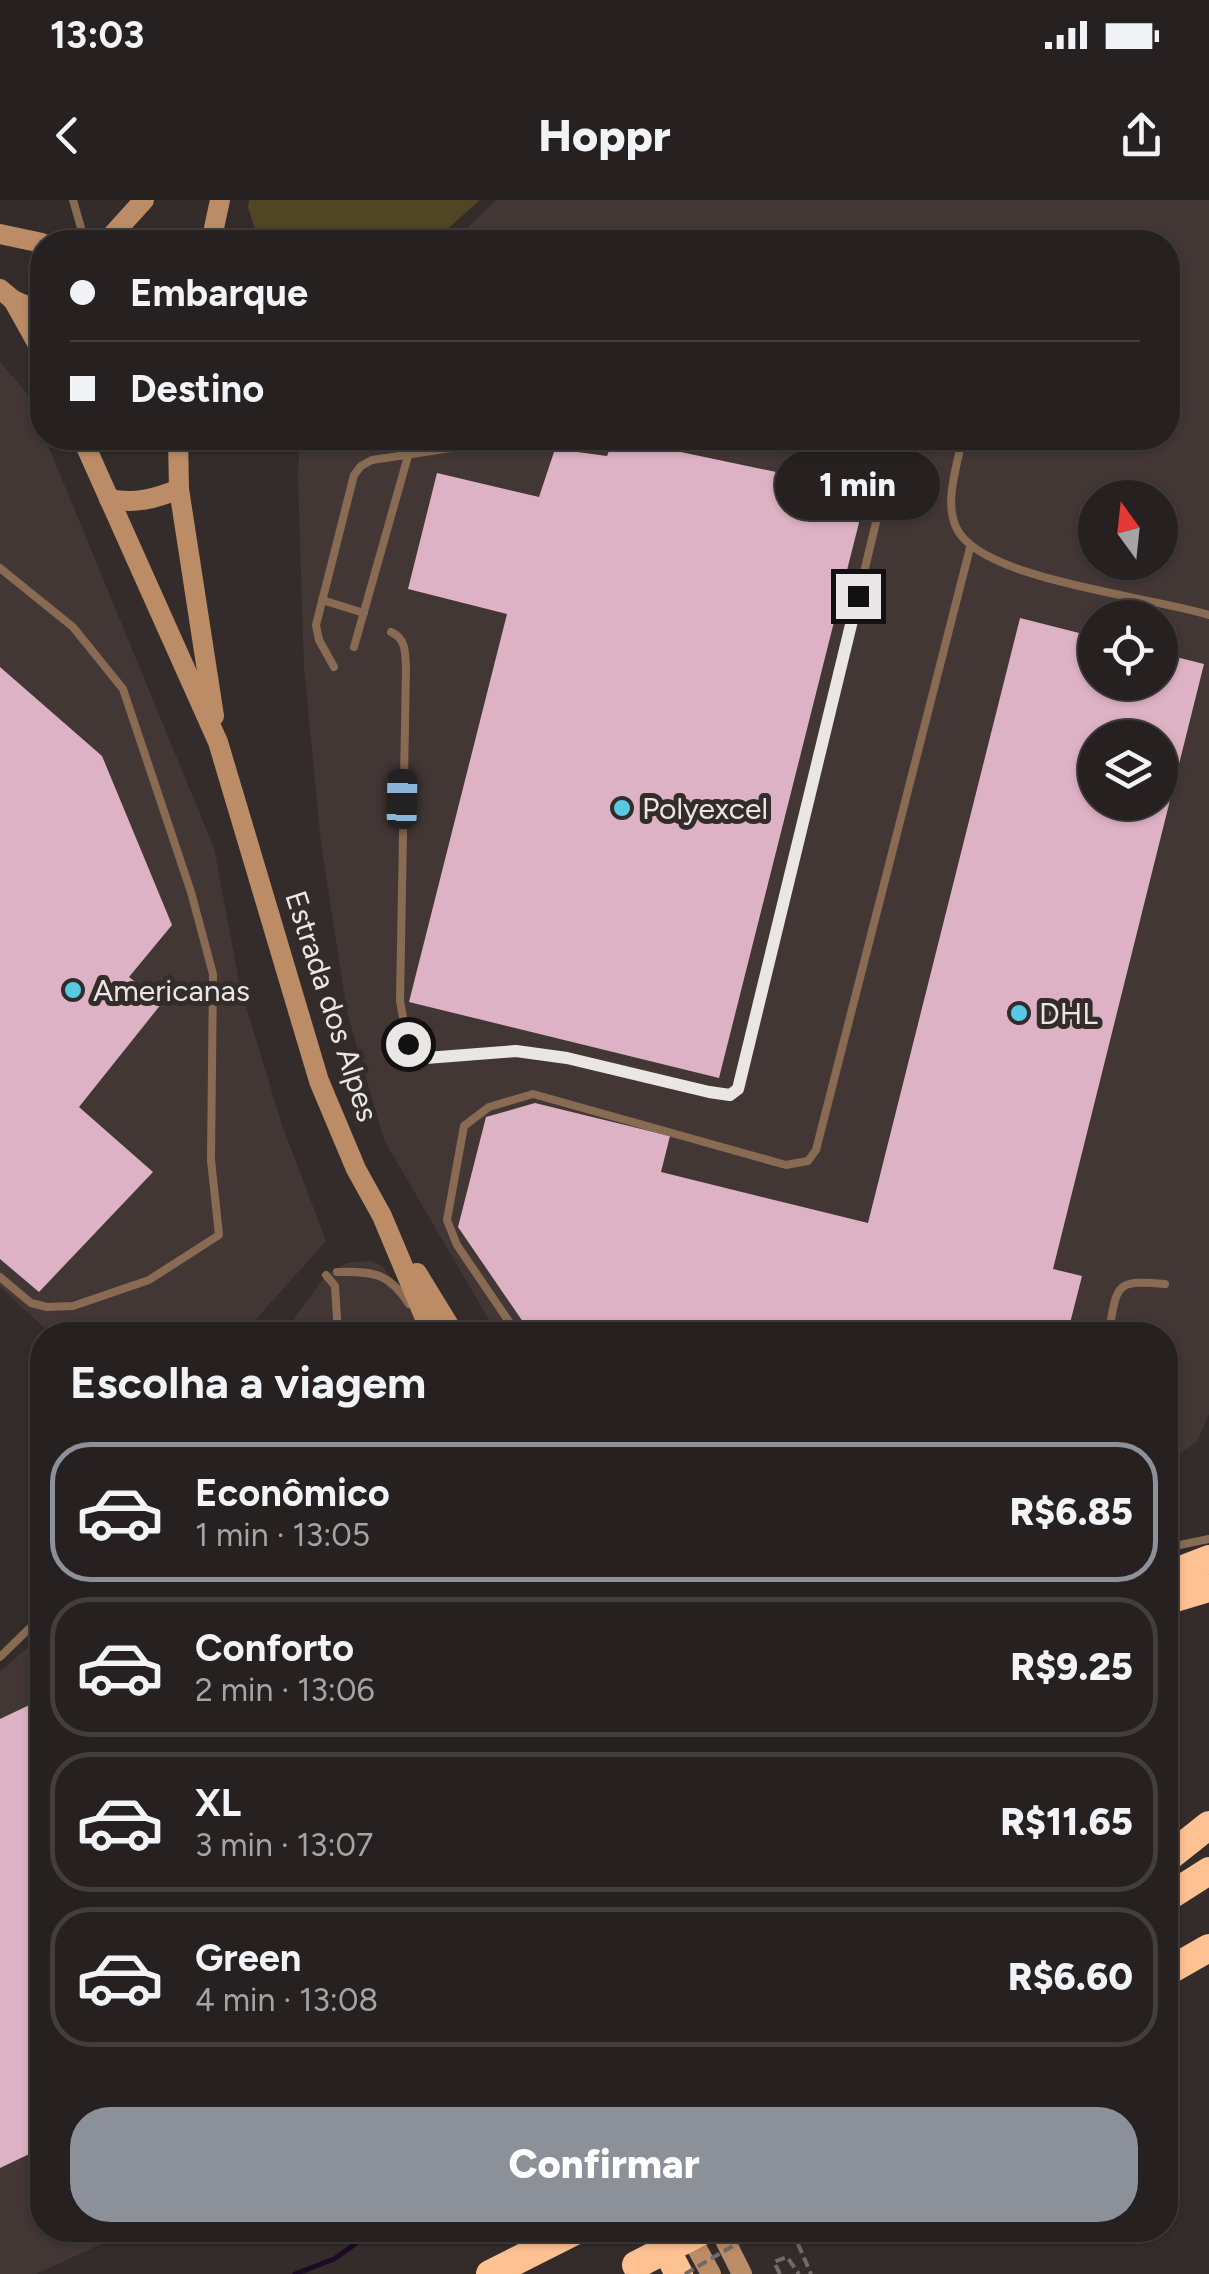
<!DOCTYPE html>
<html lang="pt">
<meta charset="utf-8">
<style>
:root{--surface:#262120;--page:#322e2d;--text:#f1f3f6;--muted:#a4a3a5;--line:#423e3e;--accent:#8c9099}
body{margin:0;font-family:Figtree,sans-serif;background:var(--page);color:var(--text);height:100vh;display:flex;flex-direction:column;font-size:38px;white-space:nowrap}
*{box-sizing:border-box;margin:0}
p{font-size:32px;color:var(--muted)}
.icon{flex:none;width:55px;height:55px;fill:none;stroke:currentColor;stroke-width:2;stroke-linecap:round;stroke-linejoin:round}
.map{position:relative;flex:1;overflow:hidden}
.panel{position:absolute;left:30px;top:1122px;width:1148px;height:920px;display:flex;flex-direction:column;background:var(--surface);border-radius:40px;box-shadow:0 2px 8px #0004,0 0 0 2px var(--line)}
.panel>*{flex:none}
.guide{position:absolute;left:30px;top:30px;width:1150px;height:220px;border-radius:40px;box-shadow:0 2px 8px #0004,0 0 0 2px var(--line);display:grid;align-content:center;height:220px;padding:0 40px;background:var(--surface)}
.needle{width:65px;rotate:345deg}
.buttons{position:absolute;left:1078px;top:280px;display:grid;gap:20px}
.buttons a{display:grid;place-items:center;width:100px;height:100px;border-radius:50%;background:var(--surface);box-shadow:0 2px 8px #0004,0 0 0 2px var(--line);font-size:50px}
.end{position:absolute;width:45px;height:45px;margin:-22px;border:12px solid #ebe6e6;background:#111;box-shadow:0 0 0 5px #111}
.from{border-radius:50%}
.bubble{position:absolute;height:70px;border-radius:35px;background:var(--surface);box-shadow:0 2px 8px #0004,0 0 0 2px var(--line);font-size:32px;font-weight:800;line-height:70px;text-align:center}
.car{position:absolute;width:30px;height:60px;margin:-30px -15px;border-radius:12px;box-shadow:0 0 8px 2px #0007;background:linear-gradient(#222 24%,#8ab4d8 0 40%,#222 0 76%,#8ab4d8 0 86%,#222 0)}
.guide b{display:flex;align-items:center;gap:35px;height:95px;font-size:38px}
.guide b+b{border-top:2px solid var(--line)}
.guide i{width:25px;height:25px;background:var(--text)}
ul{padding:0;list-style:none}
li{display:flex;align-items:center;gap:30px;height:140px;margin:0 20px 15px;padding:0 20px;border:5px solid var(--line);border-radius:40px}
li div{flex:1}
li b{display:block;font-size:38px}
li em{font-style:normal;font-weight:800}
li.selected{border-color:var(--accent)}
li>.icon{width:90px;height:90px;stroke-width:1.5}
h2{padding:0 40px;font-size:45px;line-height:120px}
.action{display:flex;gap:20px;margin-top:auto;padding:20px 40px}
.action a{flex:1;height:115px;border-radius:40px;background:var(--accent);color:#fff;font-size:40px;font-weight:800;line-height:115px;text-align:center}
.status{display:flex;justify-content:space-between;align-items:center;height:70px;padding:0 50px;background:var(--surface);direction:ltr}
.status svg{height:28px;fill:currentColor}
header{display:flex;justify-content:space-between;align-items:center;height:130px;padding:0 40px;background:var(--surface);font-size:45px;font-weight:800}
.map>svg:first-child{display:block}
</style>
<div class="status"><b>13:03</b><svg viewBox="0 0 49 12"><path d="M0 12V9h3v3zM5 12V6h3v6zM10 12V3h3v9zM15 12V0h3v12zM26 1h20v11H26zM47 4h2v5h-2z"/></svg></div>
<header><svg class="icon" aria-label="back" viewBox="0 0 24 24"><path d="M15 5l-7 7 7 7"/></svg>Hoppr<svg class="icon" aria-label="share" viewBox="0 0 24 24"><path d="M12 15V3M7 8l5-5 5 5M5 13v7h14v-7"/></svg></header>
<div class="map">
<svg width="1209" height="2074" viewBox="0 0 1209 2074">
<rect width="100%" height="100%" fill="#332c2b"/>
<g fill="#433736" fill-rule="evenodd">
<path d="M496 0H1209V1214L1198 1240 1165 1265V1135H498L384 940 347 812 321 643 304 467 298 278 300 238H1168V42H453ZM1095 298H1160V362H1095ZM1095 418H1160V482H1095ZM1095 538H1160V602H1095Z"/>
<polygon points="0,162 26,192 214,648 240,787 282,925 326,1041 242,1135 52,1135 0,1087"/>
<polygon points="371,1061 383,1067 429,1135 282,1135 326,1075 347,1063"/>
<polygon points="42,1435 42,2030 132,2030 36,2074 0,2074 0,1472"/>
</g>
<polygon fill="#504624" points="249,0 480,0 433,42 259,42 248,7"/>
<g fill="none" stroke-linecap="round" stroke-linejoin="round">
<polyline stroke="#1d0a23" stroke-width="5" points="295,2074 334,2059 375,2030"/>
</g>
<g fill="#ddb2c4" fill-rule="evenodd">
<polygon points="614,238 867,291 719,878 409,802 507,414 408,389 437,273 539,297 555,249 607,256"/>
<path d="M1020 418 1095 437V482H1160V453L1204 464 1053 1069 1082 1076 1067 1135H532L458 1027 486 917 535 903 670 936 661 972 868 1023ZM1095 538H1160V602H1095Z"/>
<polygon points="0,467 102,556 172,725 129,777 162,803 79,907 153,972 39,1092 0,1059"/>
<polygon points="42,1499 42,1948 0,1968 0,1519"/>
</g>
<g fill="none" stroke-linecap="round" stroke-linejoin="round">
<g stroke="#706a69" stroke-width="4" stroke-dasharray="10 5" stroke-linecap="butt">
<polyline points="792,2030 811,2074"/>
<polyline points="780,2074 774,2062 787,2057 799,2074"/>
</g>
<g stroke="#896b53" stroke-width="8">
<polyline points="73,0 85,42"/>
<path d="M962 238C958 265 943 302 957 329 982 380 1153 397 1209 415"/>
<polyline points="0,368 73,427 123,489 191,692 213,774 211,960 219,1035 149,1080 73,1106 47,1107 31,1103 0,1077"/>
<polyline points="322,400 364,413"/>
<path d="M391 432C407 439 405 454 406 469L400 801 408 844 426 857 516 851 567 858 730 895 738 889 742 878 885 285 886 270 875 252 816 238"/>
<polyline points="354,447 408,256"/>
<polyline points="334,467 319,440 316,425 354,275 361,266 372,260 518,238"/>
<path d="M337 1072C374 1071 389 1073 409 1104"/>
<polyline points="326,1075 335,1086 338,1135"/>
<polyline points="518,1135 457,1045 447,1020 464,926 489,907 533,894 786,965 808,961 816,950 970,348"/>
<path d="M1108 1135C1118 1086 1112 1079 1165 1084"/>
<polyline points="1165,1348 1209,1339"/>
<polyline points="0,1457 42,1416"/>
</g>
<g stroke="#bc8c66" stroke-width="20">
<polyline points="0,34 42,43"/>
<polyline points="106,42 144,0"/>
<polyline points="211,42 220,0"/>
<polyline points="0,89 13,100 42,152"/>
<polyline points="13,100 27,106 42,103"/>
<polyline points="82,238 218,542 319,881 356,969 382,1016 432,1135"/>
<polyline points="178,238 179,289 214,516"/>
<path d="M109 299C135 304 155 299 179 289"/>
<polyline points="417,1073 455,1135"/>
<polyline points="687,2030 711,2074"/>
<polyline points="720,2030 742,2074"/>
</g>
<g stroke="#fdc192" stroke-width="28">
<polyline points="1165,1376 1209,1359"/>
<polyline points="1165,1401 1209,1388"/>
<polyline points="1165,1660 1209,1625"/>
<polyline points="1165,1699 1209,1671"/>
<polyline points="1165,1773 1209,1748"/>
<polyline points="656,2030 679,2074"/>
<polyline points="490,2074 577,2030"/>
</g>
<polyline stroke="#706a69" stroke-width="4" stroke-dasharray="10 5" stroke-linecap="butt" points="685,2074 760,2030"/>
<polyline stroke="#fdc192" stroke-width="28" points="636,2065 704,2030"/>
</g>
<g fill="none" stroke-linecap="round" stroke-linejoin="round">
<polyline stroke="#ebe6e6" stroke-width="12" points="408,844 426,858 516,851 567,858 709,892 730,895 738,889 858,396"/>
</g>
<g fill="#57c9e3" stroke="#332c2b" stroke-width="4">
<circle cx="622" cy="608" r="10"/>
<circle cx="73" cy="790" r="10"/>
<circle cx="1019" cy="813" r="10"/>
</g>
<g text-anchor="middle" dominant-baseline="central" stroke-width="10" stroke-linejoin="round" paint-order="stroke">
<g font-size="30" fill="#ebe6e6" stroke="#332c2b" text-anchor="start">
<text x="642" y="608">Polyexcel</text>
<text x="93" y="790">Americanas</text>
<text x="1039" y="813">DHL</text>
</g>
<g font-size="30" fill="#ebe6e6" stroke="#332c2b">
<text transform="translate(332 806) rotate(72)">Estrada dos Alpes</text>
</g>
</g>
</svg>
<div class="buttons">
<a><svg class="needle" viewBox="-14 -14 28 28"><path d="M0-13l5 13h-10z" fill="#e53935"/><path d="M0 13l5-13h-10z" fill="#a4a3a5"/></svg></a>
<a><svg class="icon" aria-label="locate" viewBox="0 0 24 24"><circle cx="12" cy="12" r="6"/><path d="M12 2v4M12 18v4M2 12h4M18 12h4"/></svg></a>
<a><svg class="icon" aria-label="layers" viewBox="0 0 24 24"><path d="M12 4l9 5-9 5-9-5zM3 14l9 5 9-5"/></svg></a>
</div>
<i class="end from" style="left:408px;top:844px"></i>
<i class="end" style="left:858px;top:396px"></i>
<div class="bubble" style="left:775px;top:250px;width:165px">1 min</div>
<i class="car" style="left:402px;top:599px;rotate:1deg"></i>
<div class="guide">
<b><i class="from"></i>Embarque</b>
<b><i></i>Destino</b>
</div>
<section class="panel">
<h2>Escolha a viagem</h2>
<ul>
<li class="selected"><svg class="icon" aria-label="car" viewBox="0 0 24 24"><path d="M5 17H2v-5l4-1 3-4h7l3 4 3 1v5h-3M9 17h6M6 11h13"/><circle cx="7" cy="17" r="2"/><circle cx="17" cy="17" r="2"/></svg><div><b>Econômico</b><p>1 min · 13:05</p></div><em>R$6.85</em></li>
<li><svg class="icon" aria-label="car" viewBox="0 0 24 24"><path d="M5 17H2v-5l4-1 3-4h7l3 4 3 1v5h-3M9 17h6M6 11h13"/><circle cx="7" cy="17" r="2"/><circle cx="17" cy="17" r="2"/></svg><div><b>Conforto</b><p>2 min · 13:06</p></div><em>R$9.25</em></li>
<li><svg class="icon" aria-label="car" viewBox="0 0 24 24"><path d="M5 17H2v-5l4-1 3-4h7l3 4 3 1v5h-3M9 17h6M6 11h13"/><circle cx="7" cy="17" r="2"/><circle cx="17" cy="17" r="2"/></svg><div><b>XL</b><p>3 min · 13:07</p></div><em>R$11.65</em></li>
<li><svg class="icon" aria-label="car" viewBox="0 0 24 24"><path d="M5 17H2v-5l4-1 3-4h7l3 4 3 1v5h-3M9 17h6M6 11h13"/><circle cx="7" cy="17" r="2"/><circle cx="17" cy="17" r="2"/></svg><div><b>Green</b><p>4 min · 13:08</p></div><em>R$6.60</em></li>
</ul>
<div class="action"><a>Confirmar</a></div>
</section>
</div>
